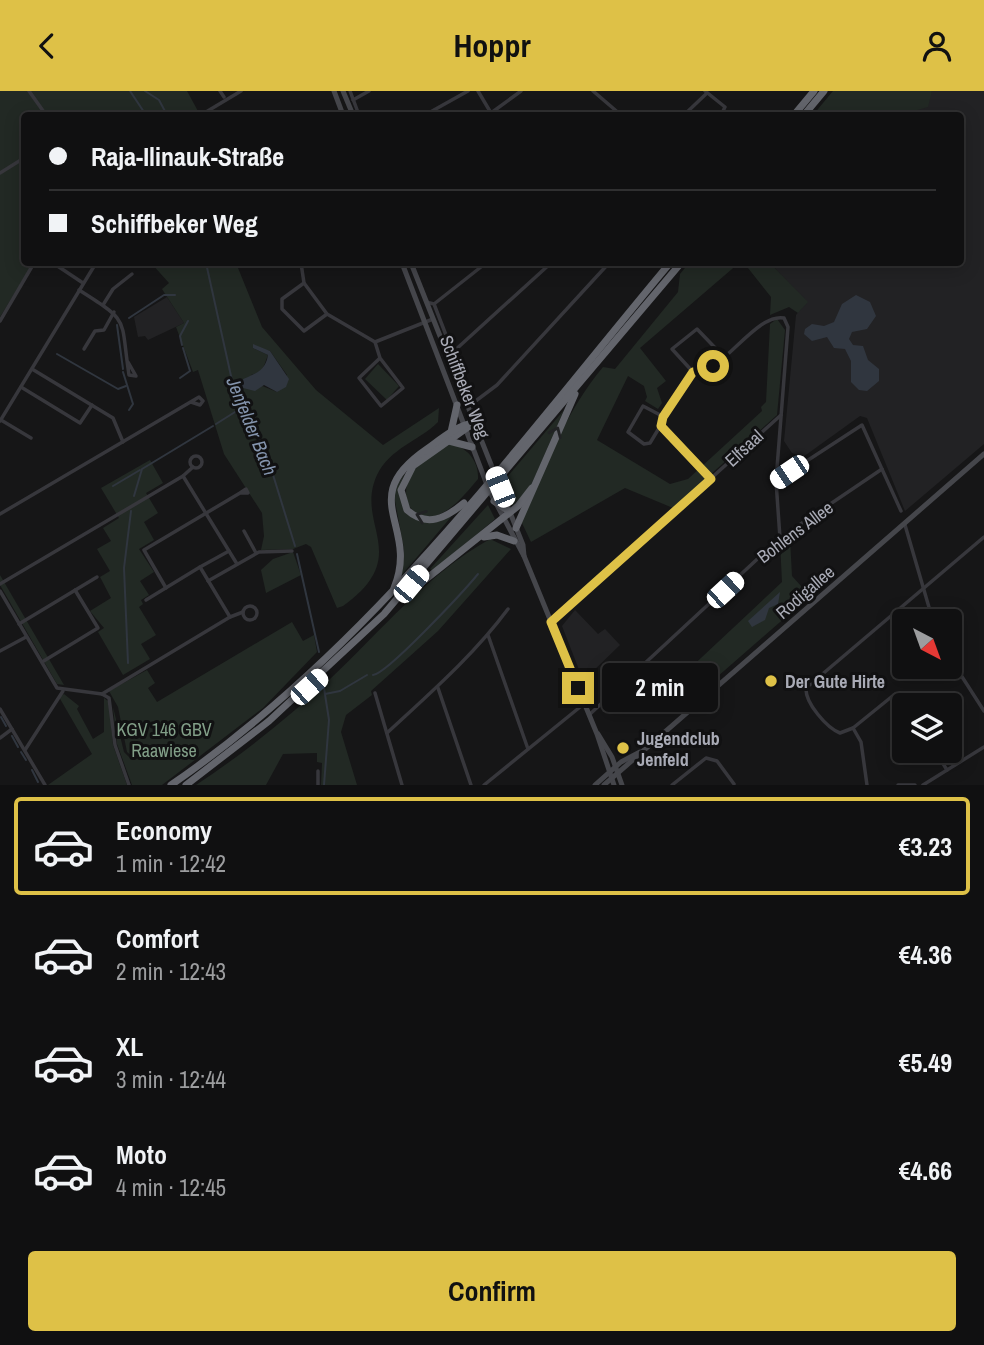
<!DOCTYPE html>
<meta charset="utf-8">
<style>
:root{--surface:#101011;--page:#1e1e1f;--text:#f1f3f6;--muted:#9c9d9f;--line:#303031;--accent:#dec147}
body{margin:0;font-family:"Archivo Narrow",sans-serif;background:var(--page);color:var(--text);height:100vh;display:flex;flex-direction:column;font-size:26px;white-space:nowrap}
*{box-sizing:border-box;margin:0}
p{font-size:23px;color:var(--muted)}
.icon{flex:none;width:38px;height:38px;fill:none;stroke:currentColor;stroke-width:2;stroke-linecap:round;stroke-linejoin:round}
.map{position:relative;height:694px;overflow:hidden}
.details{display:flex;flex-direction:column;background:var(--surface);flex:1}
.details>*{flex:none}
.banner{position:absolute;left:21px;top:21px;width:943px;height:154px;border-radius:7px;box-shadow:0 4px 18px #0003,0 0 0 2px var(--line);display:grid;align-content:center;height:154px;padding:0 28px;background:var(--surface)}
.needle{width:46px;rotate:139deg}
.fabs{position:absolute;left:892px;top:518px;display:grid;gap:14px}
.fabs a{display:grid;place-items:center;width:70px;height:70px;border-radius:7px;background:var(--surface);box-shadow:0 4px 18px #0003,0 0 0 2px var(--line);font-size:35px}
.end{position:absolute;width:32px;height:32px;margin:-16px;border:9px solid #dec147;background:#111;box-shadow:0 0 0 4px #111}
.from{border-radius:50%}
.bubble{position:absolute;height:49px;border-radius:7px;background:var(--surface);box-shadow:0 4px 18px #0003,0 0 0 2px var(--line);font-size:23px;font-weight:700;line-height:49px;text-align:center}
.car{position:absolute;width:21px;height:42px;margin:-21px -10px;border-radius:9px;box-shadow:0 0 5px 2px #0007;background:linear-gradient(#fff 24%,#345 0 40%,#fff 0 76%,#345 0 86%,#fff 0)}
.banner b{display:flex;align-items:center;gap:24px;height:66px;font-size:26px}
.banner b+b{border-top:2px solid var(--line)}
.banner i{width:18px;height:18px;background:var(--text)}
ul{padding:12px 0 0;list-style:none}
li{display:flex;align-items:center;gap:21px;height:98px;margin:0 14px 10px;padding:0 14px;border:4px solid transparent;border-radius:7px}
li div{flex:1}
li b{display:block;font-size:26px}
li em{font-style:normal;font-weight:700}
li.current{border-color:var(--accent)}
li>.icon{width:63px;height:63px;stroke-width:1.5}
.action{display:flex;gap:14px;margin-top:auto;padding:14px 28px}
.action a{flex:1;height:80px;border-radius:7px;background:var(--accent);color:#111;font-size:28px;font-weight:700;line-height:80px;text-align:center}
header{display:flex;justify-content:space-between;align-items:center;height:91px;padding:0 28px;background:var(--accent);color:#111;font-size:32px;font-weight:700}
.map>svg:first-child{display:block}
</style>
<header><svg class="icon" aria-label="back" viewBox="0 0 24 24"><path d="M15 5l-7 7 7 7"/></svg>Hoppr<svg class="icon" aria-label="person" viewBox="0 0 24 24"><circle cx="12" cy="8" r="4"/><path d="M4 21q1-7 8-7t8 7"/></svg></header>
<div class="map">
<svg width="984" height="694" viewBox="0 0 984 694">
<rect width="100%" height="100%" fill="#161617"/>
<g fill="#222224">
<polygon points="932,0 984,0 984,353 905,420 867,327 860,325 803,366 792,362 784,350 796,224 807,211 770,172 961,172 961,24 875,24 928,8"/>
<polygon points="167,206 184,232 148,249 145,245 138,246 134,226"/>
<polygon points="575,519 598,543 605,538 620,554 590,583 593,587 585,594 562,535"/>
<polygon points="672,595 686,611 666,623 662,618 665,614 659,606"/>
</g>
<g fill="#222924" fill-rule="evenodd">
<polygon points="0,0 187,0 199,22 194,24 24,24 24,172 33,172 0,226"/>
<polygon points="833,0 932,0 928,16 907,22 913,24 813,24"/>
<path d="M151 172H236L262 236 316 299 383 354 439 317 438 331C419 350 390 357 377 384 354 434 414 464 343 515L337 517 311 456 306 453 293 458 261 459 264 445 262 422 224 363 198 279 193 281 176 236 184 232 162 198 169 192ZM253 257 270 260 287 284 277 301 260 294 251 284 262 280 268 264Z"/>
<path d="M689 172H739L640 257 666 290 657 297 662 312 658 318 645 310 647 306 644 295 628 285 597 349 670 393 688 388 762 320 761 316 766 311 770 233 777 228 785 239 777 324 673 417 625 397 531 451 521 430C545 375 565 322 603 276L615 278 678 201 680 183Z"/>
<polygon points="744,172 770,172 808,211 798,222 789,216 770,224 771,206"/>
<polygon points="378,273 399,295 387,309 365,288"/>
<polygon points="564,319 531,395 513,415 504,394 508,385"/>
<path d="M450 353C468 356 479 371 478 388 461 408 433 445 407 413 401 378 425 370 450 353Z"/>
<polygon points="150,369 163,392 146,402 158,422 144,431 154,449 139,458 154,481 140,490 149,504 141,509 143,513 139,516 156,544 141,553 150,568 123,584 98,541 104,537 90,520 111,507 100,486 110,480 97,458 111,450 103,437 119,427 101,397"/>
<path d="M406 381C394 401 401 413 416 428L451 426 401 485 404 458 393 399Z"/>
<polygon points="488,414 495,428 433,480 430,478"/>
<polygon points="787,443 790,447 792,485 810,505 701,600 686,581 782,491 780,450"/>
<path d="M490 448 511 458 438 540 371 600 372 604 346 624 341 641 357 694H321L322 672 317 671V662L283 663 266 694H196C243 663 289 626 330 588 382 539 426 484 490 448Z"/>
<polygon points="293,461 301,484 266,502 261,479 273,468"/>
<polygon points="0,484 64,594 57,593 0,494"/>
<polygon points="292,531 303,550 314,544 317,561 263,617 162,694 132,694 117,653 113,616 124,661 130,667 133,666 127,661 118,616 109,600 147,579 155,592 148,597 157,611"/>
<polygon points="64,603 79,615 77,618 93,648 104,641 104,607 109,611 113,654 127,694 48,694 92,663 59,606"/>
</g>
<g fill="#30363f">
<polygon points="856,204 870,211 876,225 867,238 852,241 849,248 853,254 863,255 868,269 879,278 879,290 867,300 859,299 851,291 851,270 845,258 834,257 827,246 812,250 804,243 805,238 812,233 824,235 834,231 842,213"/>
<path d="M253 253 270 260 289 288 286 296 277 301 264 294 255 300 243 297 240 290C254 282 265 282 268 264L253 257Z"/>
<polygon points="780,501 778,513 769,517 765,529 752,536 748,530"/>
</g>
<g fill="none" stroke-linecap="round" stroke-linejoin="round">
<g stroke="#30363f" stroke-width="2">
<polyline points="130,0 146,24"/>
<polyline points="145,0 159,9 167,24"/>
<polyline points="206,172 233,294 266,361 295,455"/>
<polyline points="129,227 164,204 175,204"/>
<polyline points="117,234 123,278"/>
<polyline points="182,254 180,245 188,230"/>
<polyline points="57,263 118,298 126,295"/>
<polyline points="123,281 133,313 129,319"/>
<polyline points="180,287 190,280 183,257"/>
<polyline points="216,333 235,321"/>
<polyline points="113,395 140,379"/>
<polyline points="134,405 142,378 213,335"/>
<polyline points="297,463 319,561"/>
<polyline points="128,572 124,477 131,420"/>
<path d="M373 584C387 583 464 500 478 483"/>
<polyline points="324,597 329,629 324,694"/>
<polyline points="325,603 340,600 367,584"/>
<polyline points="1,626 6,635"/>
<polyline points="12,645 18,656"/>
<polyline points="21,661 26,669"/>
<polyline points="32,679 38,691"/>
</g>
<g stroke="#37373c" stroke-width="3.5">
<polyline points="29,0 46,24"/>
<polyline points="220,0 224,6"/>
<polyline points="350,0 359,24"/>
<polyline points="478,0 491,22"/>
<polyline points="593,0 621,24"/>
<polyline points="705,0 725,16 721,24"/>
<polyline points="353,9 369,0"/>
<polyline points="491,22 521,0"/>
<polyline points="201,24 241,0"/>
<polyline points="425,24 468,0"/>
<polyline points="684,24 707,2"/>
<polyline points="0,82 24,67"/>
<polyline points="53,172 83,192"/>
<polyline points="301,172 304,192 327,223 375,251 433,228"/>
<polyline points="304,192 282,208 282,218 304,240 327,223"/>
<path d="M79 199C131 232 120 225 129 284L136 285 128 271"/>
<polyline points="426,211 434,213 481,335 482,348"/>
<polyline points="434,213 486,172"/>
<polyline points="103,214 113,198 132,183"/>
<polyline points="0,230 34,172"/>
<polyline points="375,251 380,267 403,297 381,315 359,287 380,267"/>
<polyline points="84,258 95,240 104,239 114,221"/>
<polyline points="453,261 551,172"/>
<polyline points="32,278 113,327 123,351"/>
<polyline points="693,281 672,258 697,238 723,265"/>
<polyline points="21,296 80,332 92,314"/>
<polyline points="473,312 497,294 609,172"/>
<path d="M664 326 643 315 628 341 644 353 650 352 693 281C698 278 703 280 709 277 729 269 760 222 784 227L788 236 776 390 780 447"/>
<polyline points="1,329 31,347"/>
<polyline points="0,330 96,172"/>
<polyline points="661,335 710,387"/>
<circle cx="196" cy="371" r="6"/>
<polyline points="183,385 193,376"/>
<polyline points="776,390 862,334 901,420"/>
<polyline points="0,423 199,306 203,310 200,314 191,311"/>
<polyline points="905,434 933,530"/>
<polyline points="244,440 256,462"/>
<polyline points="229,460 237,473"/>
<polyline points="208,490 259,461 292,460"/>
<polyline points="0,493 183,385 229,460 200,476 230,526 102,603"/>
<polyline points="166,497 144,459 240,402 248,402 246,398 240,402"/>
<polyline points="0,500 57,597 102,603 109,607 115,654 129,694"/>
<polyline points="146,509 200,476"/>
<circle cx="250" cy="522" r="7"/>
<polyline points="230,526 243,521"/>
<polyline points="552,531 781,324"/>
<polyline points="19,533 97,486"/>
<polyline points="488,544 528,658"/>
<polyline points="0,560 26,546"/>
<polyline points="950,567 984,620"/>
<polyline points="42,571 98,537 75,499"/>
<polyline points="438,597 471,694"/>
<polyline points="375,602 402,694"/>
<path d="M906 614 895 603 853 637 840 642C827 637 805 612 806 597L984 446"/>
<polyline points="0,618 45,694"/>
<polyline points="589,624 780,447 882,378"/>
<polyline points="853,637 861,651 867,694"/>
<path d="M387 642C429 603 473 565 508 518"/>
<polyline points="0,647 12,638"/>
<polyline points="25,659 63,600"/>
<polyline points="935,660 947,679"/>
<polyline points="318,694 318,680"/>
<polyline points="484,694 585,612"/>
<polyline points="672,694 706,667 717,670 734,693"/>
<polyline points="898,694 915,694"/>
<polyline points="923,694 984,656"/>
</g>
<g stroke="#45464b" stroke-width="5">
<polyline points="334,0 343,24"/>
<polyline points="343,0 353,24"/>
<polyline points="402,172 489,399 524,465 597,643 614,694"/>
<polyline points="411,172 523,454 524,465"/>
<polyline points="598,643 612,666 622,694"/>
<polyline points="595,694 621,671 640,661"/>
<polyline points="604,694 984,363"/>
</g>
<g stroke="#63656c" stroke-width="7">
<polyline points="794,24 814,0"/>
<polyline points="804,24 824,0"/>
<polyline points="451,341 457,314"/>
<polyline points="449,350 472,356"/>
<polyline points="494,410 510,421"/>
<path d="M464 412C446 427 427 437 407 419L401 399 413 375 474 332"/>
<polyline points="516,437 575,303"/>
<polyline points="484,446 497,444 514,450"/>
<path d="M394 497C420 434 354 408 427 358 441 348 457 334 474 332"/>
<polyline points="406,504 518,415 532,397"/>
<path d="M171 694C372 556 516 356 670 172"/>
<polyline points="186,694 269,630 384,523 681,172"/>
</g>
</g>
<defs><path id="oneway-chevron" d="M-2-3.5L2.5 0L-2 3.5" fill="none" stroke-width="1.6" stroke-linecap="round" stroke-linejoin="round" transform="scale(1.75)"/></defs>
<g stroke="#212224">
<use href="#oneway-chevron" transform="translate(556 341) rotate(-67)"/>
<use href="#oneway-chevron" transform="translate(421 425) rotate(-160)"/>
</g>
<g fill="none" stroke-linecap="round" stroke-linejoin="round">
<polyline stroke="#dec147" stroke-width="9" points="578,597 551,531 711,388 661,335 663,326 693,281 713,275"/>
</g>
<g fill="#dec147" stroke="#111112" stroke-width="2.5">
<circle cx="771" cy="590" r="7"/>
<circle cx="623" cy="657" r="7"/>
</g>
<g text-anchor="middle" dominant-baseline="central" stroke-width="6" stroke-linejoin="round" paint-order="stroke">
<g font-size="18" fill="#a9abb6" stroke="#111112">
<text transform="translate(465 296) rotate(69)">Schiffbeker Weg</text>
<text transform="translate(744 357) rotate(-43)">Elfsaal</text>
<text transform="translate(795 441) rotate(-37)">Bohlens Allee</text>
<text transform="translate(805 501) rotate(-41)">Rodigallee</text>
</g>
<g font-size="18" font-weight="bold" fill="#a9abb6" stroke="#111112" text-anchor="start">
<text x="785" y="590">Der Gute Hirte</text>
<text x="637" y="647">Jugendclub<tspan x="637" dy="21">Jenfeld</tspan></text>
</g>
<g font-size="18" fill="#829f88" stroke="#111112">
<text x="164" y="638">KGV 146 GBV<tspan x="164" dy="21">Raawiese</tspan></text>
</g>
<g font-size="19" font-style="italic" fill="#8494ad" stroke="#111112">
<text transform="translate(252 335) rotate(68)">Jenfelder Bach</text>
</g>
</g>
</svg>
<div class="fabs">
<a><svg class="needle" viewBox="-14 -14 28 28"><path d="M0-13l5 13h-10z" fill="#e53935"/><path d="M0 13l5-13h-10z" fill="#9c9d9f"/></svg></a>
<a><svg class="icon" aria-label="layers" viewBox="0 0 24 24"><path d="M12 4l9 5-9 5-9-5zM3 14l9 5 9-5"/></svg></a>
</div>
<i class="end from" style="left:713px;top:275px"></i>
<i class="end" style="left:578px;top:597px"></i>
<div class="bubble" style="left:602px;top:572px;width:116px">2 min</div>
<i class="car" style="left:789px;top:381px;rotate:236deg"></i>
<i class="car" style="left:500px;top:396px;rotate:338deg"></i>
<i class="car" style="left:411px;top:493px;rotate:40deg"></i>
<i class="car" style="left:725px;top:499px;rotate:47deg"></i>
<i class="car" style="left:309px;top:596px;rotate:48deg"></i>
<div class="banner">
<b><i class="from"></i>Raja-Ilinauk-Straße</b>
<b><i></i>Schiffbeker Weg</b>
</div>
</div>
<section class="details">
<ul>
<li class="current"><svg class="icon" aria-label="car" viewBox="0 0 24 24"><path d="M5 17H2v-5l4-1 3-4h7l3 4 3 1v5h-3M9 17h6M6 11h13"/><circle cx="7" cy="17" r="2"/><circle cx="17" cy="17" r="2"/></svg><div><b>Economy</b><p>1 min · 12:42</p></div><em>€3.23</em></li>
<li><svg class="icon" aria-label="car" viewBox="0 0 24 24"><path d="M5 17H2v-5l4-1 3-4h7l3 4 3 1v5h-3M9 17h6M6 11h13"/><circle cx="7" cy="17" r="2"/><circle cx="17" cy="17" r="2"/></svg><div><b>Comfort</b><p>2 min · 12:43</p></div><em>€4.36</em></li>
<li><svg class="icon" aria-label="car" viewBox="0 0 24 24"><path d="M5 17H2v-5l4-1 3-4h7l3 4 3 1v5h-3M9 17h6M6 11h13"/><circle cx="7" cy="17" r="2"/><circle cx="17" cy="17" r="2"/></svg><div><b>XL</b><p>3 min · 12:44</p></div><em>€5.49</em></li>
<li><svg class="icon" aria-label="car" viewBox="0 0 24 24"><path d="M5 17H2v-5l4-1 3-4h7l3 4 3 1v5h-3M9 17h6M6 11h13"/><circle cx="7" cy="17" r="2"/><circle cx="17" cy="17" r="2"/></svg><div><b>Moto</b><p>4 min · 12:45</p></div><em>€4.66</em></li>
</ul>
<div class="action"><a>Confirm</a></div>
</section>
